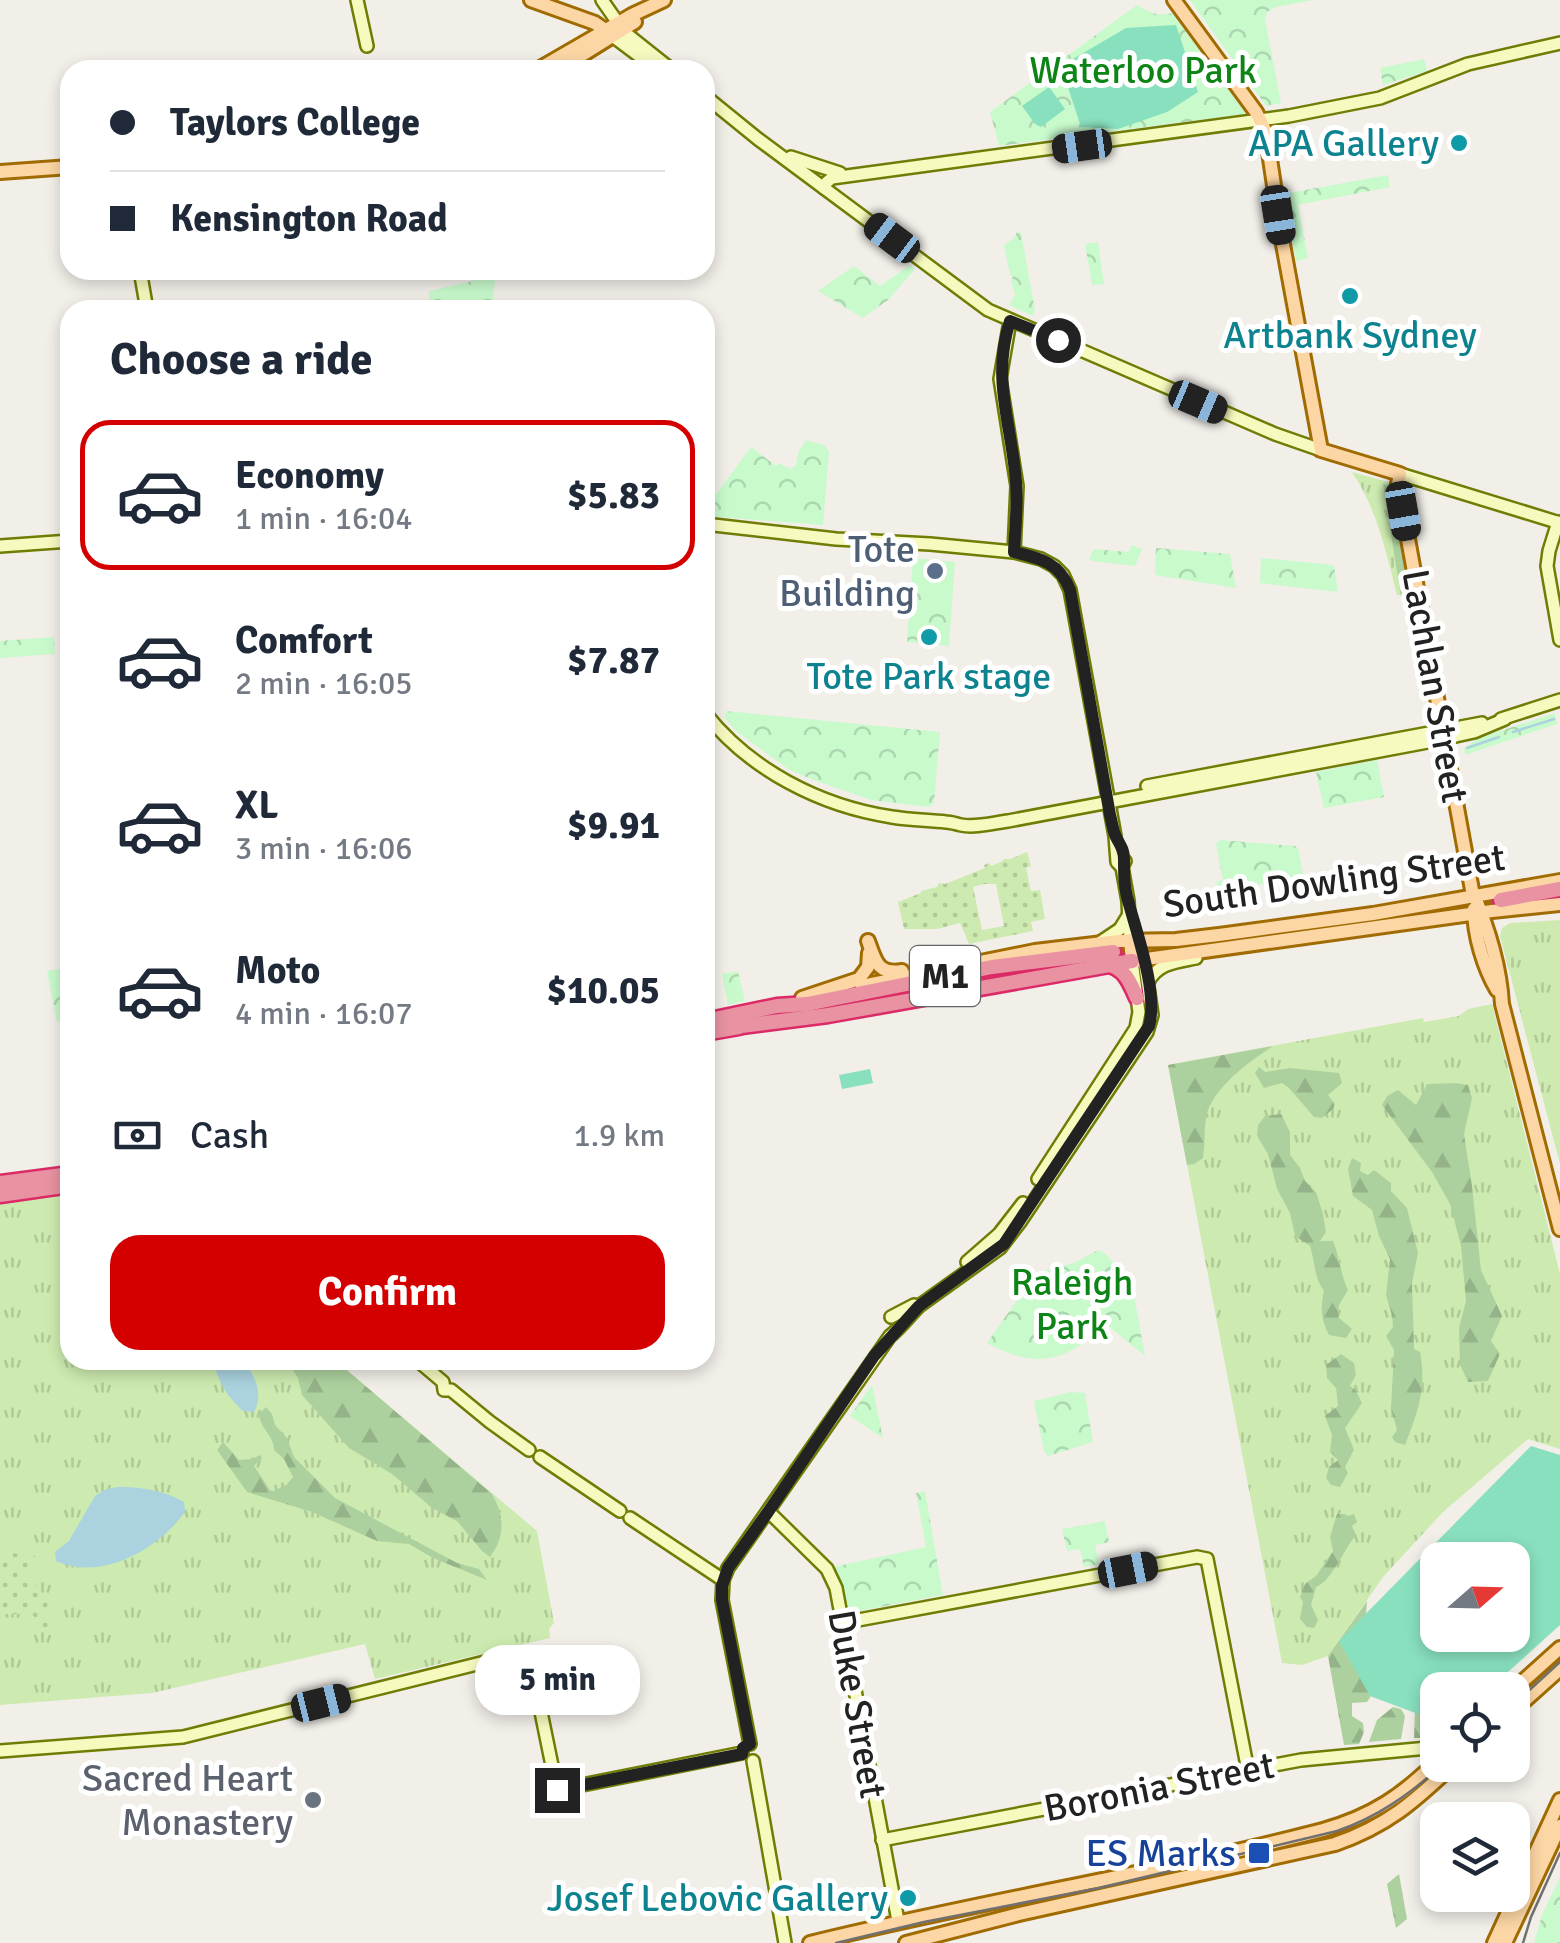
<!DOCTYPE html>
<meta charset="utf-8">
<style>
:root{--surface:#fff;--page:#f2f2f3;--text:#1f2937;--muted:#747a83;--line:#e0e1e3;--accent:#d40000}
body{margin:0;font-family:Signika,sans-serif;background:var(--page);color:var(--text);height:100vh;display:flex;flex-direction:column;font-size:38px;white-space:nowrap}
*{box-sizing:border-box;margin:0}
p{font-size:32px;color:var(--muted)}
.icon{flex:none;width:55px;height:55px;fill:none;stroke:currentColor;stroke-width:2;stroke-linecap:round;stroke-linejoin:round}
.map{position:relative;flex:1;overflow:hidden}
.panel{position:absolute;left:60px;top:300px;width:655px;height:1070px;display:flex;flex-direction:column;background:var(--surface);border-radius:30px;box-shadow:0 5px 15px #0003}
.panel>*{flex:none}
.top-card{position:absolute;left:60px;top:60px;width:655px;height:220px;border-radius:30px;box-shadow:0 5px 15px #0003;display:grid;align-content:center;height:220px;padding:0 50px;background:var(--surface)}
.needle{width:65px;rotate:70deg}
.tools{position:absolute;left:1420px;top:1542px;display:grid;gap:20px}
.tools a{display:grid;place-items:center;width:110px;height:110px;border-radius:20px;background:var(--surface);box-shadow:0 5px 15px #0003;font-size:50px}
.end{position:absolute;width:45px;height:45px;margin:-22px;border:12px solid #222;background:#fff;box-shadow:0 0 0 5px #fff}
.from{border-radius:50%}
.bubble{position:absolute;height:70px;border-radius:30px;background:var(--surface);box-shadow:0 5px 15px #0003;font-size:32px;font-weight:700;line-height:70px;text-align:center}
.car{position:absolute;width:30px;height:60px;margin:-30px -15px;border-radius:12px;box-shadow:0 0 8px 2px #0007;background:linear-gradient(#222 24%,#8ab4d8 0 40%,#222 0 76%,#8ab4d8 0 86%,#222 0)}
.top-card b{display:flex;align-items:center;gap:35px;height:95px;font-size:38px}
.top-card b+b{border-top:2px solid var(--line)}
.top-card i{width:25px;height:25px;background:var(--text)}
ul{padding:0;list-style:none}
li{display:flex;align-items:center;gap:30px;height:150px;margin:0 20px 15px;padding:0 30px;border:5px solid transparent;border-radius:30px}
li div{flex:1}
li b{display:block;font-size:38px}
li em{font-style:normal;font-weight:700}
li.selected{border-color:var(--accent)}
li>.icon{width:90px;height:90px;stroke-width:1.5}
h2{padding:0 50px;font-size:45px;line-height:120px}
.pay{display:flex;align-items:center;gap:25px;height:110px;padding:0 50px;font-size:38px}
.pay p{margin-inline-start:auto}
.primary-button{display:flex;gap:20px;margin-top:auto;padding:20px 50px}
.primary-button a{flex:1;height:115px;border-radius:30px;background:var(--accent);color:#fff;font-size:40px;font-weight:700;line-height:115px;text-align:center}
.map>svg:first-child{display:block}
</style>
<div class="map">
<svg width="1560" height="1943" viewBox="0 0 1560 1943">
<defs>
<pattern id="grass-tufts" width="24" height="20" patternUnits="userSpaceOnUse" patternTransform="scale(2.5)"><rect width="24" height="20" fill="#cdebb0"/><path d="M3 7l-1-3M5 7V3M7 7l1-3M15 17l-1-3M17 17v-4M19 17l1-3" fill="none" stroke="#b0c997"/></pattern>
<pattern id="forest-firs" width="22" height="20" patternUnits="userSpaceOnUse" patternTransform="scale(2.5)"><rect width="22" height="20" fill="#add19e"/><path d="M5 1l3.5 6h-7zM16 11l3.5 6h-7z" fill="#95b388"/></pattern>
<pattern id="park-crowns" width="20" height="18" patternUnits="userSpaceOnUse" patternTransform="scale(2.5)"><rect width="20" height="18" fill="#c8facc"/><path d="M2 6a3 3 0 1 1 6 0M12 15a3 3 0 1 1 6 0" fill="none" stroke="#acd6af"/></pattern>
<pattern id="garden-dots" width="8" height="8" patternUnits="userSpaceOnUse" patternTransform="scale(2.5)"><rect width="8" height="8" fill="#cdebb0"/><path d="M2 2h.1M6 6h.1" fill="none" stroke="#b0c997" stroke-width="1.8" stroke-linecap="round"/></pattern>
</defs>
<rect width="100%" height="100%" fill="#f2efe9"/>
<g fill="url(#grass-tufts)">
<path d="M1352 472 1392 483 1413 595H1397C1386 552 1377 509 1352 472Z"/>
<polygon points="1560,920 1560,1164 1500,936 1502,928 1510,923"/>
<polygon points="1492,1004 1560,1274 1560,1449 1528,1439 1443,1512 1383,1577 1328,1656 1302,1665 1282,1663 1168,1065 1423,1018 1424,1022 1459,1016 1468,1009"/>
<polygon points="70,1193 70,1360 335,1360 537,1531 554,1623 549,1629 550,1638 375,1679 365,1644 152,1693 0,1705 0,1203"/>
</g>
<g fill="url(#forest-firs)">
<polygon points="1383,484 1393,486 1413,593 1401,597"/>
<path d="M1273 1046C1250 1061 1212 1088 1206 1117 1204 1130 1205 1144 1203 1158L1194 1164 1187 1165 1168 1065Z"/>
<polygon points="1259,1067 1265,1072 1290,1068 1339,1073 1342,1083 1328,1095 1335,1104 1333,1109 1322,1118 1314,1117 1289,1088 1282,1083 1264,1088 1255,1073"/>
<polygon points="1456,1083 1468,1085 1472,1098 1464,1134 1472,1186 1481,1270 1502,1316 1491,1341 1500,1354 1488,1381 1468,1382 1460,1365 1459,1328 1466,1301 1461,1246 1450,1204 1432,1172 1382,1105 1387,1096 1398,1090 1416,1105 1427,1084"/>
<path d="M1281 1114 1290 1132V1155L1300 1168 1305 1181 1316 1192 1323 1214 1326 1232 1320 1241H1333C1340 1258 1340 1273 1348 1290L1339 1305 1338 1317 1352 1329 1346 1338 1329 1335C1321 1319 1320 1308 1324 1291 1314 1278 1315 1261 1310 1246L1295 1236 1290 1213 1277 1189 1268 1154 1257 1136 1258 1125 1265 1116Z"/>
<path d="M1352 1158 1361 1163 1360 1171 1368 1175 1374 1170 1391 1183V1191L1407 1208 1418 1253 1412 1283 1414 1349 1420 1352C1427 1389 1418 1411 1405 1445L1395 1442 1392 1437 1397 1430 1391 1408 1394 1350 1386 1336 1393 1327 1392 1315 1386 1295 1390 1259 1379 1236 1372 1210 1353 1196 1348 1169Z"/>
<polygon points="1341,1354 1354,1363 1356,1375 1350,1386 1355,1389 1362,1403 1345,1428 1354,1450 1345,1467 1348,1473 1340,1487 1331,1485 1326,1478 1329,1467 1338,1460 1330,1452 1332,1435 1325,1416 1338,1406 1336,1388 1327,1378 1326,1365"/>
<path d="M289 1360H335L492 1494C504 1515 506 1536 490 1557L482 1551 457 1521 432 1508 392 1474 349 1448 302 1395 298 1378 289 1364Z"/>
<path d="M266 1407 272 1414 275 1425 287 1438 294 1457 335 1498 457 1563 479 1569 487 1580 433 1558 409 1544 377 1541 312 1512 247 1492 217 1450 223 1442 239 1460 252 1459 260 1455 262 1458 254 1466 270 1490 273 1491 286 1485 293 1477 284 1459 274 1450C275 1437 259 1427 259 1414Z"/>
<path d="M1337 1514H1345L1347 1516 1354 1514 1357 1522 1352 1526 1356 1535C1344 1549 1332 1581 1316 1587L1311 1605 1318 1620 1314 1628 1307 1627 1300 1619 1303 1602 1300 1597 1305 1584 1316 1576 1333 1551 1330 1537Z"/>
<polygon points="1367,1601 1364,1641 1375,1690 1367,1702 1352,1703 1352,1716 1363,1723 1364,1732 1359,1744 1344,1745 1328,1656"/>
<polygon points="1393,1707 1401,1709 1405,1716 1401,1739 1369,1742 1377,1720"/>
<polygon points="1415,1707 1437,1711 1437,1738 1414,1738"/>
<polygon points="1399,1874 1407,1919 1396,1928 1387,1884"/>
</g>
<g fill="url(#park-crowns)">
<polygon points="1190,0 1313,0 1276,7 1267,12 1265,19 1281,103 1266,106"/>
<path d="M1137 5C1149 12 1157 17 1172 13L1246 112 1245 114 999 146 990 112Z"/>
<polygon points="1424,59 1427,71 1383,85 1380,68"/>
<polygon points="1388,175 1390,187 1298,205 1308,258 1296,261 1283,194"/>
<polygon points="1017,232 1021,232 1035,311 1033,316 1009,305 1015,295 1011,281 1013,276 1010,275 1004,245 1014,238"/>
<polygon points="1098,242 1104,284 1092,285 1085,244"/>
<polygon points="910,265 915,269 888,300 863,318 818,291 854,266 880,286"/>
<polygon points="485,278 495,278 492,310 429,310 429,291"/>
<polygon points="806,440 824,445 829,451 823,525 705,516 705,509 751,447 776,466 779,463 791,469 796,465 798,453"/>
<polygon points="1132,545 1142,549 1135,566 1092,561 1089,558 1094,549 1128,552"/>
<polygon points="1156,548 1230,554 1236,588 1155,575"/>
<polygon points="913,558 955,562 949,646 907,642"/>
<polygon points="1261,558 1334,565 1338,592 1260,583"/>
<polygon points="54,637 55,654 0,658 0,641"/>
<polygon points="726,711 940,732 934,803 928,807 871,800 811,779 788,769 736,731 725,718"/>
<polygon points="1555,713 1557,724 1465,755 1464,748 1479,738"/>
<polygon points="1377,760 1384,797 1324,808 1316,772"/>
<polygon points="1220,840 1295,846 1298,848 1303,874 1295,879 1220,891 1216,882 1223,880 1216,844"/>
<polygon points="70,967 70,1020 57,1022 47,971"/>
<polygon points="738,971 745,1001 728,1005 722,974"/>
<path d="M1098 1250 1106 1254 1132 1284 1145 1356 1106 1324C1067 1362 1036 1370 987 1343L1029 1283 1036 1284 1041 1281 1043 1271 1074 1263Z"/>
<polygon points="872,1385 883,1438 850,1416"/>
<polygon points="1071,1392 1085,1393 1093,1442 1048,1456 1044,1451 1034,1401"/>
<polygon points="925,1491 943,1595 848,1613 843,1588 833,1567 926,1547 916,1493"/>
<polygon points="1105,1521 1109,1542 1095,1545 1099,1564 1084,1567 1080,1549 1067,1551 1062,1529"/>
<polygon points="1560,1877 1560,1943 1534,1943 1542,1915"/>
</g>
<g fill="url(#garden-dots)" fill-rule="evenodd">
<path d="M1027 852 1031 866 1026 868 1031 891 1040 890 1045 919 1031 922 1033 931 969 944 960 923 937 929H904L898 902 921 893V891L937 887 939 883 945 884 985 868 984 865 989 863 991 866 1003 861V859H1010ZM984 884H996L1004 926 982 930 973 887Z"/>
<polygon points="10,1552 20,1555 28,1553 36,1557 32,1579 42,1596 51,1601 52,1625 45,1632 35,1632 35,1627 39,1621 28,1611 19,1614 0,1614 0,1556"/>
</g>
<g fill="#88e0be" fill-rule="evenodd">
<polygon points="1176,25 1198,92 1167,112 1118,129 1081,127 1061,66 1126,28"/>
<polygon points="1049,87 1065,109 1041,127 1035,124 1022,106"/>
<polygon points="870,1069 873,1083 842,1089 839,1075"/>
<path d="M1531 1446 1560 1455V1625L1488 1690H1438L1437 1719 1434 1720 1370 1696 1339 1641ZM1438 1560H1512V1635H1438Z"/>
</g>
<g fill="#aad3df">
<path d="M213 1360H242C255 1374 264 1394 254 1412L243 1411C225 1394 219 1383 213 1360Z"/>
<path d="M117 1487C139 1486 167 1491 184 1502L185 1512C158 1549 102 1582 56 1561L55 1552 69 1541 95 1496 104 1490Z"/>
</g>
<g fill="none" stroke-linecap="round" stroke-linejoin="round">
<g stroke="#aad3df" stroke-width="2.5">
<polyline points="1513,732 1554,719"/>
<polyline points="1467,748 1499,737"/>
</g>
<g stroke="#c8c6c1" stroke-width="14" stroke-dasharray="14 7" stroke-linecap="butt">
<polyline points="1531,902 1560,897"/>
<polyline points="1436,908 1501,900"/>
<polyline points="1113,952 1167,944"/>
<polyline points="1012,972 1094,961"/>
</g>
<defs>
<g id="secondary">
<polyline points="357,0 367,46"/>
<polyline points="602,0 618,23"/>
<polyline points="623,31 672,70"/>
<polyline points="614,37 658,70"/>
<polyline points="705,96 758,139 988,310 1275,434 1321,450"/>
<polyline points="791,157 840,173"/>
<polyline points="824,188 827,182 832,178 1289,116 1380,98 1468,64 1560,43"/>
<polyline points="140,270 147,310"/>
<polyline points="1010,321 1000,379 1017,486 1014,552"/>
<polyline points="1400,474 1560,523"/>
<polyline points="1558,522 1549,551 1547,566 1560,640"/>
<polyline points="705,524 836,539 930,544 1014,552 1041,559 1054,566 1063,575 1070,590 1115,836 1117,862 1122,867"/>
<polyline points="0,546 70,541"/>
<path d="M705 713C750 770 820 806 892 817 910 820 928 820 946 822 951 822 956 824 961 825 975 828 993 823 1008 821L1433 741 1474 732 1505 719"/>
<polyline points="1501,719 1560,700"/>
<polyline points="1147,786 1482,723"/>
<polyline points="1125,861 1122,867 1128,901 1130,940"/>
<polyline points="1099,943 1120,929 1128,916"/>
<path d="M1148 982C1158 963 1176 962 1196 958"/>
<polyline points="1038,1179 1136,1028 1139,1012 1132,961"/>
<polyline points="967,1262 999,1234 1023,1203"/>
<polyline points="891,1317 914,1305"/>
<polyline points="417,1360 443,1382 444,1390 451,1390 490,1422 529,1450"/>
<polyline points="540,1457 620,1511"/>
<polyline points="769,1512 827,1569 836,1588 898,1921"/>
<polyline points="630,1518 723,1580"/>
<polyline points="842,1623 1197,1557 1207,1559 1248,1771"/>
<path d="M750 1744 722 1600 723 1580 728 1568 890 1336C901 1327 909 1316 919 1306L1000 1248 1020 1222 1147 1032 1152 1015 1144 959"/>
<polyline points="0,1751 183,1737 509,1656 525,1661 533,1673 557,1790 742,1753"/>
<polyline points="753,1761 785,1943"/>
<polyline points="882,1840 1301,1760 1438,1747"/>
</g>
<g id="primary">
<polyline points="531,0 595,23 612,35"/>
<path d="M1174 0 1256 112 1266 132 1282 239 1321 450 1400 474 1398 484 1472 890C1487 925 1500 966 1502 1004L1560 1229"/>
<polyline points="537,70 632,15 664,0"/>
<polyline points="558,70 635,22"/>
<polyline points="0,172 70,167"/>
<path d="M1474 909C1474 935 1484 968 1497 990"/>
<polyline points="1130,940 1132,961 1492,911 1560,904"/>
<path d="M868 941C875 960 877 975 902 971"/>
<polyline points="862,986 1035,951 1120,941 1176,940 1219,935 1373,914 1560,881"/>
<polyline points="802,998 859,979 868,967 869,953"/>
<polyline points="1512,1691 1560,1648"/>
<polyline points="1512,1712 1560,1669"/>
<path d="M810 1943C980 1901 1153 1874 1323 1830 1372 1816 1402 1796 1438 1760"/>
<path d="M906 1943 1019 1914 1335 1844C1387 1826 1414 1802 1453 1765"/>
<polyline points="1494,1943 1560,1800"/>
<polyline points="1505,1943 1560,1826"/>
</g>
<g id="highway">
<polyline points="1501,900 1560,889"/>
<path d="M1106 964C1125 968 1130 982 1137 998"/>
<polyline points="705,1021 777,1006 807,1004 992,967 1113,952"/>
<polyline points="734,1027 828,1015 1132,961"/>
<polyline points="705,1033 739,1027"/>
<polyline points="0,1183 70,1174"/>
<polyline points="0,1195 70,1185"/>
</g>
</defs>
<use href="#secondary" stroke="#707d05" stroke-width="16"/>
<use href="#primary" stroke="#a06b00" stroke-width="18"/>
<use href="#highway" stroke="#dc2a67" stroke-width="19"/>
<use href="#secondary" stroke="#f7fabf" stroke-width="11"/>
<use href="#primary" stroke="#fcd6a4" stroke-width="12"/>
<use href="#highway" stroke="#e892a2" stroke-width="14"/>
<g stroke="#707070" stroke-width="2.5">
<polyline points="1512,1706 1560,1662"/>
<path d="M836 1943 924 1922 1099 1888 1337 1831C1378 1817 1410 1794 1442 1765"/>
<polyline points="1523,1943 1531,1917 1560,1853"/>
</g>
</g>
<g fill="none" stroke-linecap="round" stroke-linejoin="round">
<path stroke="#222" stroke-width="12" d="M557 1790 742 1754 743 1748 750 1744 722 1600V1586L728 1568 768 1512 874 1356 919 1306 1004 1244 1149 1026C1158 993 1138 937 1129 904 1124 889 1124 873 1124 859 1124 849 1120 845 1116 837 1113 831 1112 822 1110 815L1070 590C1060 563 1040 558 1014 552 1015 529 1018 505 1016 482 1012 425 991 379 1010 321L1058 340"/>
</g>
<g fill="#0f9aa8" stroke="#fff" stroke-width="4">
<circle cx="1459" cy="143" r="10"/>
<circle cx="1350" cy="296" r="10"/>
<circle cx="929" cy="637" r="10"/>
<circle cx="908" cy="1898" r="10"/>
</g>
<circle fill="#5c6f8a" stroke="#fff" stroke-width="4" cx="935" cy="571" r="10"/>
<circle fill="#6b7280" stroke="#fff" stroke-width="4" cx="313" cy="1800" r="10"/>
<rect fill="#1a4fb4" stroke="#fff" stroke-width="4" x="1247" y="1841" width="24" height="24" rx="5"/>
<g text-anchor="middle" dominant-baseline="central" stroke-width="10" stroke-linejoin="round" paint-order="stroke">
<rect fill="#fff" stroke="#646464" stroke-width="2.5" x="910" y="946" width="70" height="60" rx="8"/>
<g font-size="35" font-weight="bold" fill="#222">
<text x="945" y="976">M1</text>
</g>
<g font-size="38" fill="#0c8416" stroke="#fff">
<text x="1143" y="70">Waterloo Park</text>
<text x="1072" y="1282">Raleigh<tspan x="1072" dy="44">Park</tspan></text>
</g>
<g font-size="38" fill="#0d838f" stroke="#fff" text-anchor="end">
<text x="1439" y="143">APA Gallery</text>
<text x="1350" y="335" text-anchor="middle">Artbank Sydney</text>
<text x="929" y="676" text-anchor="middle">Tote Park stage</text>
<text x="888" y="1898">Josef Lebovic Gallery</text>
</g>
<g font-size="38" fill="#4e5e75" stroke="#fff" text-anchor="end">
<text x="915" y="549">Tote<tspan x="915" dy="44">Building</tspan></text>
</g>
<g font-size="38" fill="#222" stroke="#fff">
<text transform="translate(1435 686) rotate(80)">Lachlan Street</text>
<text transform="translate(1334 881) rotate(-8)">South Dowling Street</text>
<text transform="translate(857 1704) rotate(80)">Duke Street</text>
<text transform="translate(1159 1787) rotate(-11)">Boronia Street</text>
</g>
<g font-size="38" fill="#5b616d" stroke="#fff" text-anchor="end">
<text x="293" y="1778">Sacred Heart<tspan x="293" dy="44">Monastery</tspan></text>
</g>
<g font-size="38" fill="#164399" stroke="#fff" text-anchor="end">
<text x="1236" y="1853">ES Marks</text>
</g>
</g>
</svg>
<div class="tools">
<a><svg class="needle" viewBox="-14 -14 28 28"><path d="M0-13l5 13h-10z" fill="#e53935"/><path d="M0 13l5-13h-10z" fill="#747a83"/></svg></a>
<a><svg class="icon" aria-label="locate" viewBox="0 0 24 24"><circle cx="12" cy="12" r="6"/><path d="M12 2v4M12 18v4M2 12h4M18 12h4"/></svg></a>
<a><svg class="icon" aria-label="layers" viewBox="0 0 24 24"><path d="M12 4l9 5-9 5-9-5zM3 14l9 5 9-5"/></svg></a>
</div>
<i class="end from" style="left:1058px;top:340px"></i>
<i class="end" style="left:557px;top:1790px"></i>
<div class="bubble" style="left:475px;top:1645px;width:165px">5 min</div>
<i class="car" style="left:1082px;top:146px;rotate:262deg"></i>
<i class="car" style="left:1278px;top:215px;rotate:171deg"></i>
<i class="car" style="left:892px;top:238px;rotate:307deg"></i>
<i class="car" style="left:1198px;top:402px;rotate:113deg"></i>
<i class="car" style="left:1403px;top:511px;rotate:170deg"></i>
<i class="car" style="left:1128px;top:1570px;rotate:79deg"></i>
<i class="car" style="left:321px;top:1703px;rotate:76deg"></i>
<div class="top-card">
<b><i class="from"></i>Taylors College</b>
<b><i></i>Kensington Road</b>
</div>
<section class="panel">
<h2>Choose a ride</h2>
<ul>
<li class="selected"><svg class="icon" aria-label="car" viewBox="0 0 24 24"><path d="M5 17H2v-5l4-1 3-4h7l3 4 3 1v5h-3M9 17h6M6 11h13"/><circle cx="7" cy="17" r="2"/><circle cx="17" cy="17" r="2"/></svg><div><b>Economy</b><p>1 min · 16:04</p></div><em>$5.83</em></li>
<li><svg class="icon" aria-label="car" viewBox="0 0 24 24"><path d="M5 17H2v-5l4-1 3-4h7l3 4 3 1v5h-3M9 17h6M6 11h13"/><circle cx="7" cy="17" r="2"/><circle cx="17" cy="17" r="2"/></svg><div><b>Comfort</b><p>2 min · 16:05</p></div><em>$7.87</em></li>
<li><svg class="icon" aria-label="car" viewBox="0 0 24 24"><path d="M5 17H2v-5l4-1 3-4h7l3 4 3 1v5h-3M9 17h6M6 11h13"/><circle cx="7" cy="17" r="2"/><circle cx="17" cy="17" r="2"/></svg><div><b>XL</b><p>3 min · 16:06</p></div><em>$9.91</em></li>
<li><svg class="icon" aria-label="car" viewBox="0 0 24 24"><path d="M5 17H2v-5l4-1 3-4h7l3 4 3 1v5h-3M9 17h6M6 11h13"/><circle cx="7" cy="17" r="2"/><circle cx="17" cy="17" r="2"/></svg><div><b>Moto</b><p>4 min · 16:07</p></div><em>$10.05</em></li>
</ul>
<div class="pay"><svg class="icon" aria-label="cash" viewBox="0 0 24 24"><path d="M3 7h18v10H3z"/><circle cx="12" cy="12" r="2"/></svg>Cash<p>1.9 km</p></div>
<div class="primary-button"><a>Confirm</a></div>
</section>
</div>
